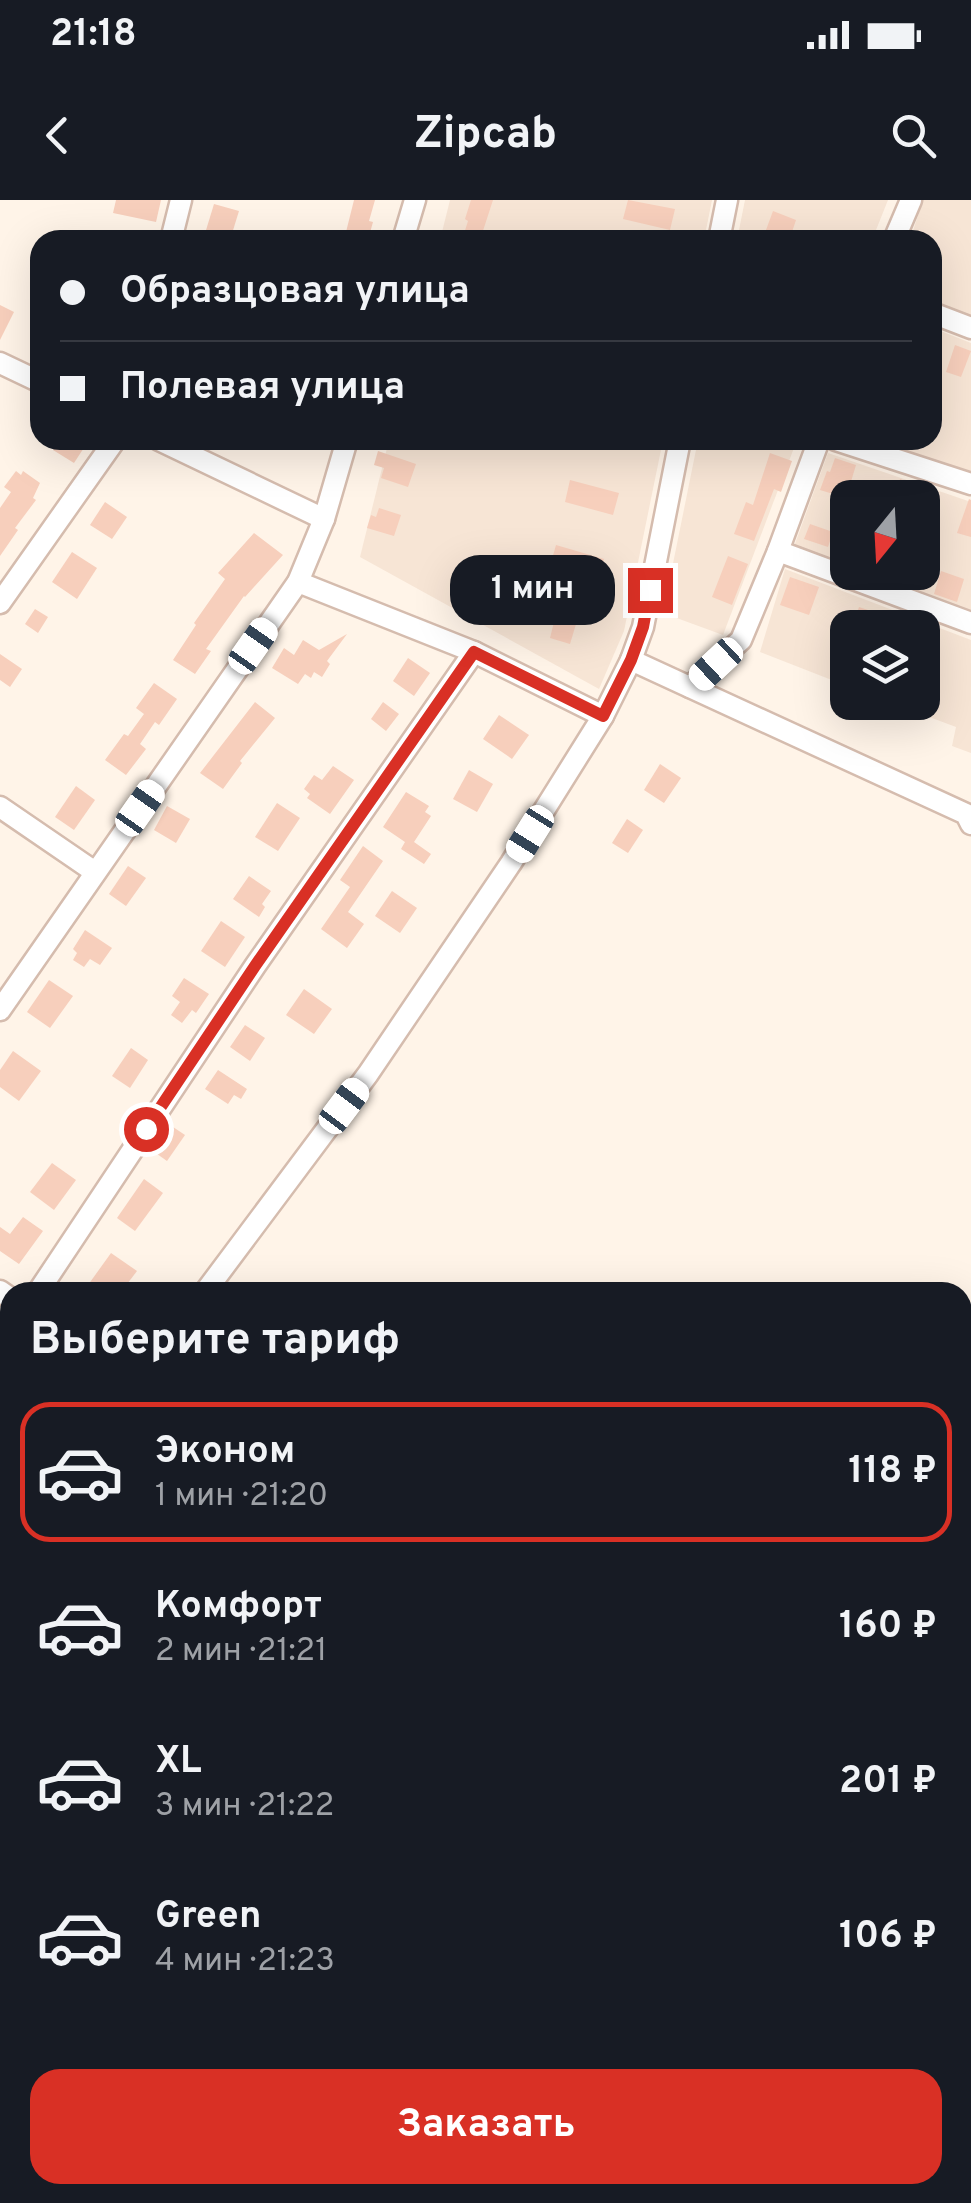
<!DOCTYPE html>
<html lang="ru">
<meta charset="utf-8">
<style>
:root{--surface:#171b24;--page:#242831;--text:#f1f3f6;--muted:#9ea1a6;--line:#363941;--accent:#d93025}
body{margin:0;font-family:Overpass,sans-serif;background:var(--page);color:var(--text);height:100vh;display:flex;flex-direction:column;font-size:38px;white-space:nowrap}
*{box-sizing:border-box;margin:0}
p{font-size:32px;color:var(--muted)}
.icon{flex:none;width:55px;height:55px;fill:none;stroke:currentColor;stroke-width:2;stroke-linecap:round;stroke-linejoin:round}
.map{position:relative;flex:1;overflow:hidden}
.drawer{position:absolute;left:0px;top:1082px;width:972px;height:922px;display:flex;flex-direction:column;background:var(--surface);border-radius:30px 30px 0 0;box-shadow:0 10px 40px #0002}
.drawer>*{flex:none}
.guide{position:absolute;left:30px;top:30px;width:912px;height:220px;border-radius:30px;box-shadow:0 10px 40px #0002;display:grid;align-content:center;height:220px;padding:0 30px;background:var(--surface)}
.needle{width:65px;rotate:198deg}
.buttons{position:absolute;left:830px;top:280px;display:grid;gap:20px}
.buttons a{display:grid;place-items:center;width:110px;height:110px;border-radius:20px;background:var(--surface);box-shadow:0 10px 40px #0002;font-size:50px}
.end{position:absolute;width:45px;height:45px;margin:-22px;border:12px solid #d93025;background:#fff;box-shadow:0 0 0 5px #fff}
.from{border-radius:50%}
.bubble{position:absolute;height:70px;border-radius:30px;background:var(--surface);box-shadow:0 10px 40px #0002;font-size:32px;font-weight:700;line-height:70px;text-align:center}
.car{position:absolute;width:30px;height:60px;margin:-30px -15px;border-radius:12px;box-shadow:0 0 8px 2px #0007;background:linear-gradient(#fff 24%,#345 0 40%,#fff 0 76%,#345 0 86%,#fff 0)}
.guide b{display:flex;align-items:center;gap:35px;height:95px;font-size:38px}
.guide b+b{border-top:2px solid var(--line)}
.guide i{width:25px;height:25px;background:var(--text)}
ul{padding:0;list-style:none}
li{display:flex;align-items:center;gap:30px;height:140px;margin:0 20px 15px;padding:0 10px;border:5px solid transparent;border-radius:30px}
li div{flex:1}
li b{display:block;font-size:38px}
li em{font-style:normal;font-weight:700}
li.selected{border-color:var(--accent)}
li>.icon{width:90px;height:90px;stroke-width:1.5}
h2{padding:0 30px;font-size:45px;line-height:120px}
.button{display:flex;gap:20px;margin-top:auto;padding:20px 30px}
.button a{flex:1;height:115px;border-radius:30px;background:var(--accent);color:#fff;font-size:40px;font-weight:700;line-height:115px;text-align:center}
.status{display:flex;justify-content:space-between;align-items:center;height:70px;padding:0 50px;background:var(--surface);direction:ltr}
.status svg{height:28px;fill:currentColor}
header{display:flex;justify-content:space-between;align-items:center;height:130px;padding:0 30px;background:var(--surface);font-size:45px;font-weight:700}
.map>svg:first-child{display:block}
</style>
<div class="status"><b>21:18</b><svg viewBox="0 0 49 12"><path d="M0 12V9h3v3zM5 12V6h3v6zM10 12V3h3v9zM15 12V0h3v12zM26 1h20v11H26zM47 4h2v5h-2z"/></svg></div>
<header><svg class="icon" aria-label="back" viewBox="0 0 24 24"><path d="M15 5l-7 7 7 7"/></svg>Zipcab<svg class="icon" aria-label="search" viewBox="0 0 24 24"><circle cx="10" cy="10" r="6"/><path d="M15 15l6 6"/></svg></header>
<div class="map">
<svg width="971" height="2003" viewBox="0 0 971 2003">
<rect width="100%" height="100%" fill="#fff4e8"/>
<g fill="#f7e5d5">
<polygon points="450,0 712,0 704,40 440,40"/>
<polygon points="745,0 888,0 872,40 737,40"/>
<polygon points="923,0 971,0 971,118 933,103 932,40 910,40"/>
<polygon points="933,128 971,143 971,274 857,240 932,240"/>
<polygon points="389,240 663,240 624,431 599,489 360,357"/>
<polygon points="698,240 797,240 723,435 663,413"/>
<polygon points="828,253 971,302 971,416 850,373 922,372 922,298 848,298 847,371 792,352"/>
<polygon points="785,369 971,440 971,553 952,546 956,527 892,503 922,502 922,428 848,428 847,486 760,452"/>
</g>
<polygon fill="#b9e8eb" stroke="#9edade" stroke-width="2.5" points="971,1775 971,2003 732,2003 732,1995 962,1995 962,1777"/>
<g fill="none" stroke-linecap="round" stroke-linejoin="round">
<g stroke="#9edade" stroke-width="5">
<polyline points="962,1686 971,1681"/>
<polyline points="421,2003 434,1995"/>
</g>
</g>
<g fill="#f7cfbc">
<polygon points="116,0 161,0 156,22 113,13"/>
<polygon points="354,0 375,0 369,21 373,22 368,40 344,40"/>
<polygon points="471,0 493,0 480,40 462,40 468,21 465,19"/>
<polygon points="628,0 675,9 670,30 623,19"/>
<polygon points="214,4 239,11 230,40 203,40"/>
<polygon points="773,11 796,20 790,38 766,30"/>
<polygon points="0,105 14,112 0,140"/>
<polygon points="955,145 971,151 961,177 946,172"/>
<polygon points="60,240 89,240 74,263 53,250"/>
<polygon points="378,251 416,264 408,287 381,278 384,268 374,265"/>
<polygon points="770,253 792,261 781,292 774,289 754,341 734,334 746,302 753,305"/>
<polygon points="835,258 856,265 846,298 820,290 827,271 830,272"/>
<polygon points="16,271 21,275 23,271 40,283 33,298 36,300 15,328 18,330 0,356 0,308 11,292 4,287"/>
<polygon points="900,279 919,286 915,298 893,298"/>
<polygon points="570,280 619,293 613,315 565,302"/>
<polygon points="969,299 971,300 971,337 957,333"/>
<polygon points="105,302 127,317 112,339 90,325"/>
<polygon points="379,308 401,315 394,336 367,328 371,315 376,317"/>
<polygon points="810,324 833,332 828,347 804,339"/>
<polygon points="254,333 283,355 245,397 244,396 206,449 211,451 195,474 173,460 196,425 194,423 225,379 218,373"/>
<polygon points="556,345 604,359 597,380 550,366"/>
<polygon points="72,352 97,368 77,399 52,382"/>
<polygon points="728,356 748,364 732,405 712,397"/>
<polygon points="941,371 964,379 957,402 934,394"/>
<polygon points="790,377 819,387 809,415 780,405"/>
<polygon points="859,407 877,413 872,428 852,428"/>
<polygon points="35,409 48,417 38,433 25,424"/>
<polygon points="555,418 576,424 570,444 550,438"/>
<polygon points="347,434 327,461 330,464 322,477 314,472 311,478 305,474 298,484 272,468 284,448 294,455 303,440 319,450"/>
<polygon points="0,454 22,469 10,487 0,480"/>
<polygon points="408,458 430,473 414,496 393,481"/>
<polygon points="154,483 177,499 159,525 155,522 140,544 146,549 126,575 105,560 124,534 128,536 144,514 136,508"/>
<polygon points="255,502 275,518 240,561 242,563 223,589 200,573"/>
<polygon points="383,502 399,514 386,531 371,519"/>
<polygon points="499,515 529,535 512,559 483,539"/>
<polygon points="660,564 681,578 664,603 644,590"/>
<polygon points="333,566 354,580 330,614 307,598 310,594 304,589 314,575 322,580"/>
<polygon points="469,570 493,584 477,612 453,599"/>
<polygon points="76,586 95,600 74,630 55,617"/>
<polygon points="406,592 429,606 425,612 431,616 414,642 431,654 424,664 401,649 405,642 383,627"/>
<polygon points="277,603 300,618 278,651 255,637"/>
<polygon points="167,606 190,619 176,643 154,630"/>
<polygon points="627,619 643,630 628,653 612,643"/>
<polygon points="363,646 383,661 348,712 364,724 347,748 321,729 350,687 340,680"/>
<polygon points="128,666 146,678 126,706 109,694"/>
<polygon points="249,676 271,691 262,704 265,707 259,717 233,699"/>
<polygon points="392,691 417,708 400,733 375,716"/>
<polygon points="221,721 245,737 225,767 201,751"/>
<polygon points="85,730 112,748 100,765 90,759 84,767 73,760 77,753 73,749"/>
<polygon points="184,778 209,794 196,813 192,810 182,823 171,815 180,802 172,796"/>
<polygon points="49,780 73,796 50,828 27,812"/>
<polygon points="304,789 332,809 314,834 286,815"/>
<polygon points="245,825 265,838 250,861 230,847"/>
<polygon points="131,848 148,860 130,888 112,876"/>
<polygon points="13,851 41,871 19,901 0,887 0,870"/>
<polygon points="218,870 247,889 241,899 234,895 228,904 205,889"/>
<polygon points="167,923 185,935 167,961 150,949"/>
<polygon points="52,963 76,980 54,1010 30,992"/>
<polygon points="144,979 163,993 135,1031 117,1018"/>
<polygon points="23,1017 43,1031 19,1064 0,1051 0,1027 10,1034"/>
<polygon points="111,1053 137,1071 121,1092 98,1092 88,1085"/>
</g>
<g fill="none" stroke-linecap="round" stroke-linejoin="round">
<defs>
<g id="minor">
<polyline points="171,40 181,0"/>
<polyline points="403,40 415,0"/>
<polyline points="719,40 727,0"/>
<polyline points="894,40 911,0"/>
<polyline points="932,113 971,128"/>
<polyline points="0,163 40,182"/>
<polyline points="159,240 324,319"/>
<polyline points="836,240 971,284"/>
<polyline points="778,351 971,423"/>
<polyline points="298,382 474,452 603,516"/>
<polyline points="0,403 115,240"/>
<polyline points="631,460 966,614 971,624"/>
<polyline points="690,487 741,440 778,351 819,240"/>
<polyline points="0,607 95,672"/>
<polyline points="0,810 298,382 324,319 347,240"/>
<polyline points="0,1091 10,1098"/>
<polyline points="38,1092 255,766 474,452"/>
<polyline points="205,1092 368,874 511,663 603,516 631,460 643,427 680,240"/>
<polyline points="0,1359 10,1346"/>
<polyline points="698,1995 706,2003"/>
<polyline points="466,2003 479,1995"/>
</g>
</defs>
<use href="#minor" stroke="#d5bcae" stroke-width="25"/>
<use href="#minor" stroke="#fff" stroke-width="20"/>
</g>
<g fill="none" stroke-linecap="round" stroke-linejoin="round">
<polyline stroke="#d93025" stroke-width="12" points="146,929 255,766 474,452 603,516 631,460 643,427 650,390"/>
</g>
</svg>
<div class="buttons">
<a><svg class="needle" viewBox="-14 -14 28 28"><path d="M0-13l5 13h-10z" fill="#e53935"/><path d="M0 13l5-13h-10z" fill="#9ea1a6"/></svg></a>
<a><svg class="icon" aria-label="layers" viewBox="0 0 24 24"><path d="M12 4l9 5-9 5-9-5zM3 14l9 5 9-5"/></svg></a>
</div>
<i class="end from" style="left:146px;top:929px"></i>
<i class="end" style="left:650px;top:390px"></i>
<div class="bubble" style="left:450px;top:355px;width:165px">1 мин</div>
<i class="car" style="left:253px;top:446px;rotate:35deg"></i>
<i class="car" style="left:716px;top:464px;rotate:227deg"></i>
<i class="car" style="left:140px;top:608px;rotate:35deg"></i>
<i class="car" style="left:530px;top:634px;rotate:212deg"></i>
<i class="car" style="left:344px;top:906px;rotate:37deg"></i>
<div class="guide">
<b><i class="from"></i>Образцовая улица</b>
<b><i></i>Полевая улица</b>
</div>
<section class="drawer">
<h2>Выберите тариф</h2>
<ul>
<li class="selected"><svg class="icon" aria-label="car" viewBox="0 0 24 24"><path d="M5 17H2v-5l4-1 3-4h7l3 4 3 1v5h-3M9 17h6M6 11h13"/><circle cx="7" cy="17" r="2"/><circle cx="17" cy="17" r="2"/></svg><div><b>Эконом</b><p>1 мин · 21:20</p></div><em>118 ₽</em></li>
<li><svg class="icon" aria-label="car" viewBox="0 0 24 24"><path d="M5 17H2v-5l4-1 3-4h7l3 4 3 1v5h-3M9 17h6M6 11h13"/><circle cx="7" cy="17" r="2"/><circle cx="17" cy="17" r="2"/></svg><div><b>Комфорт</b><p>2 мин · 21:21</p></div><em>160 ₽</em></li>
<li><svg class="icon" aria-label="car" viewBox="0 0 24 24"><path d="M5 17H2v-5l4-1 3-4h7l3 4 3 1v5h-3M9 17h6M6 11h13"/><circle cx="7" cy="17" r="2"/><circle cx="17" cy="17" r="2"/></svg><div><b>XL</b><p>3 мин · 21:22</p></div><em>201 ₽</em></li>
<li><svg class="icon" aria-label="car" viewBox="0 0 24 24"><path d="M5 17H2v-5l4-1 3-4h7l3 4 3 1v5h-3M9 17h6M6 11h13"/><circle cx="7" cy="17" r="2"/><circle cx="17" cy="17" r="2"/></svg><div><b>Green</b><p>4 мин · 21:23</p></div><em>106 ₽</em></li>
</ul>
<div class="button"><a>Заказать</a></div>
</section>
</div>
